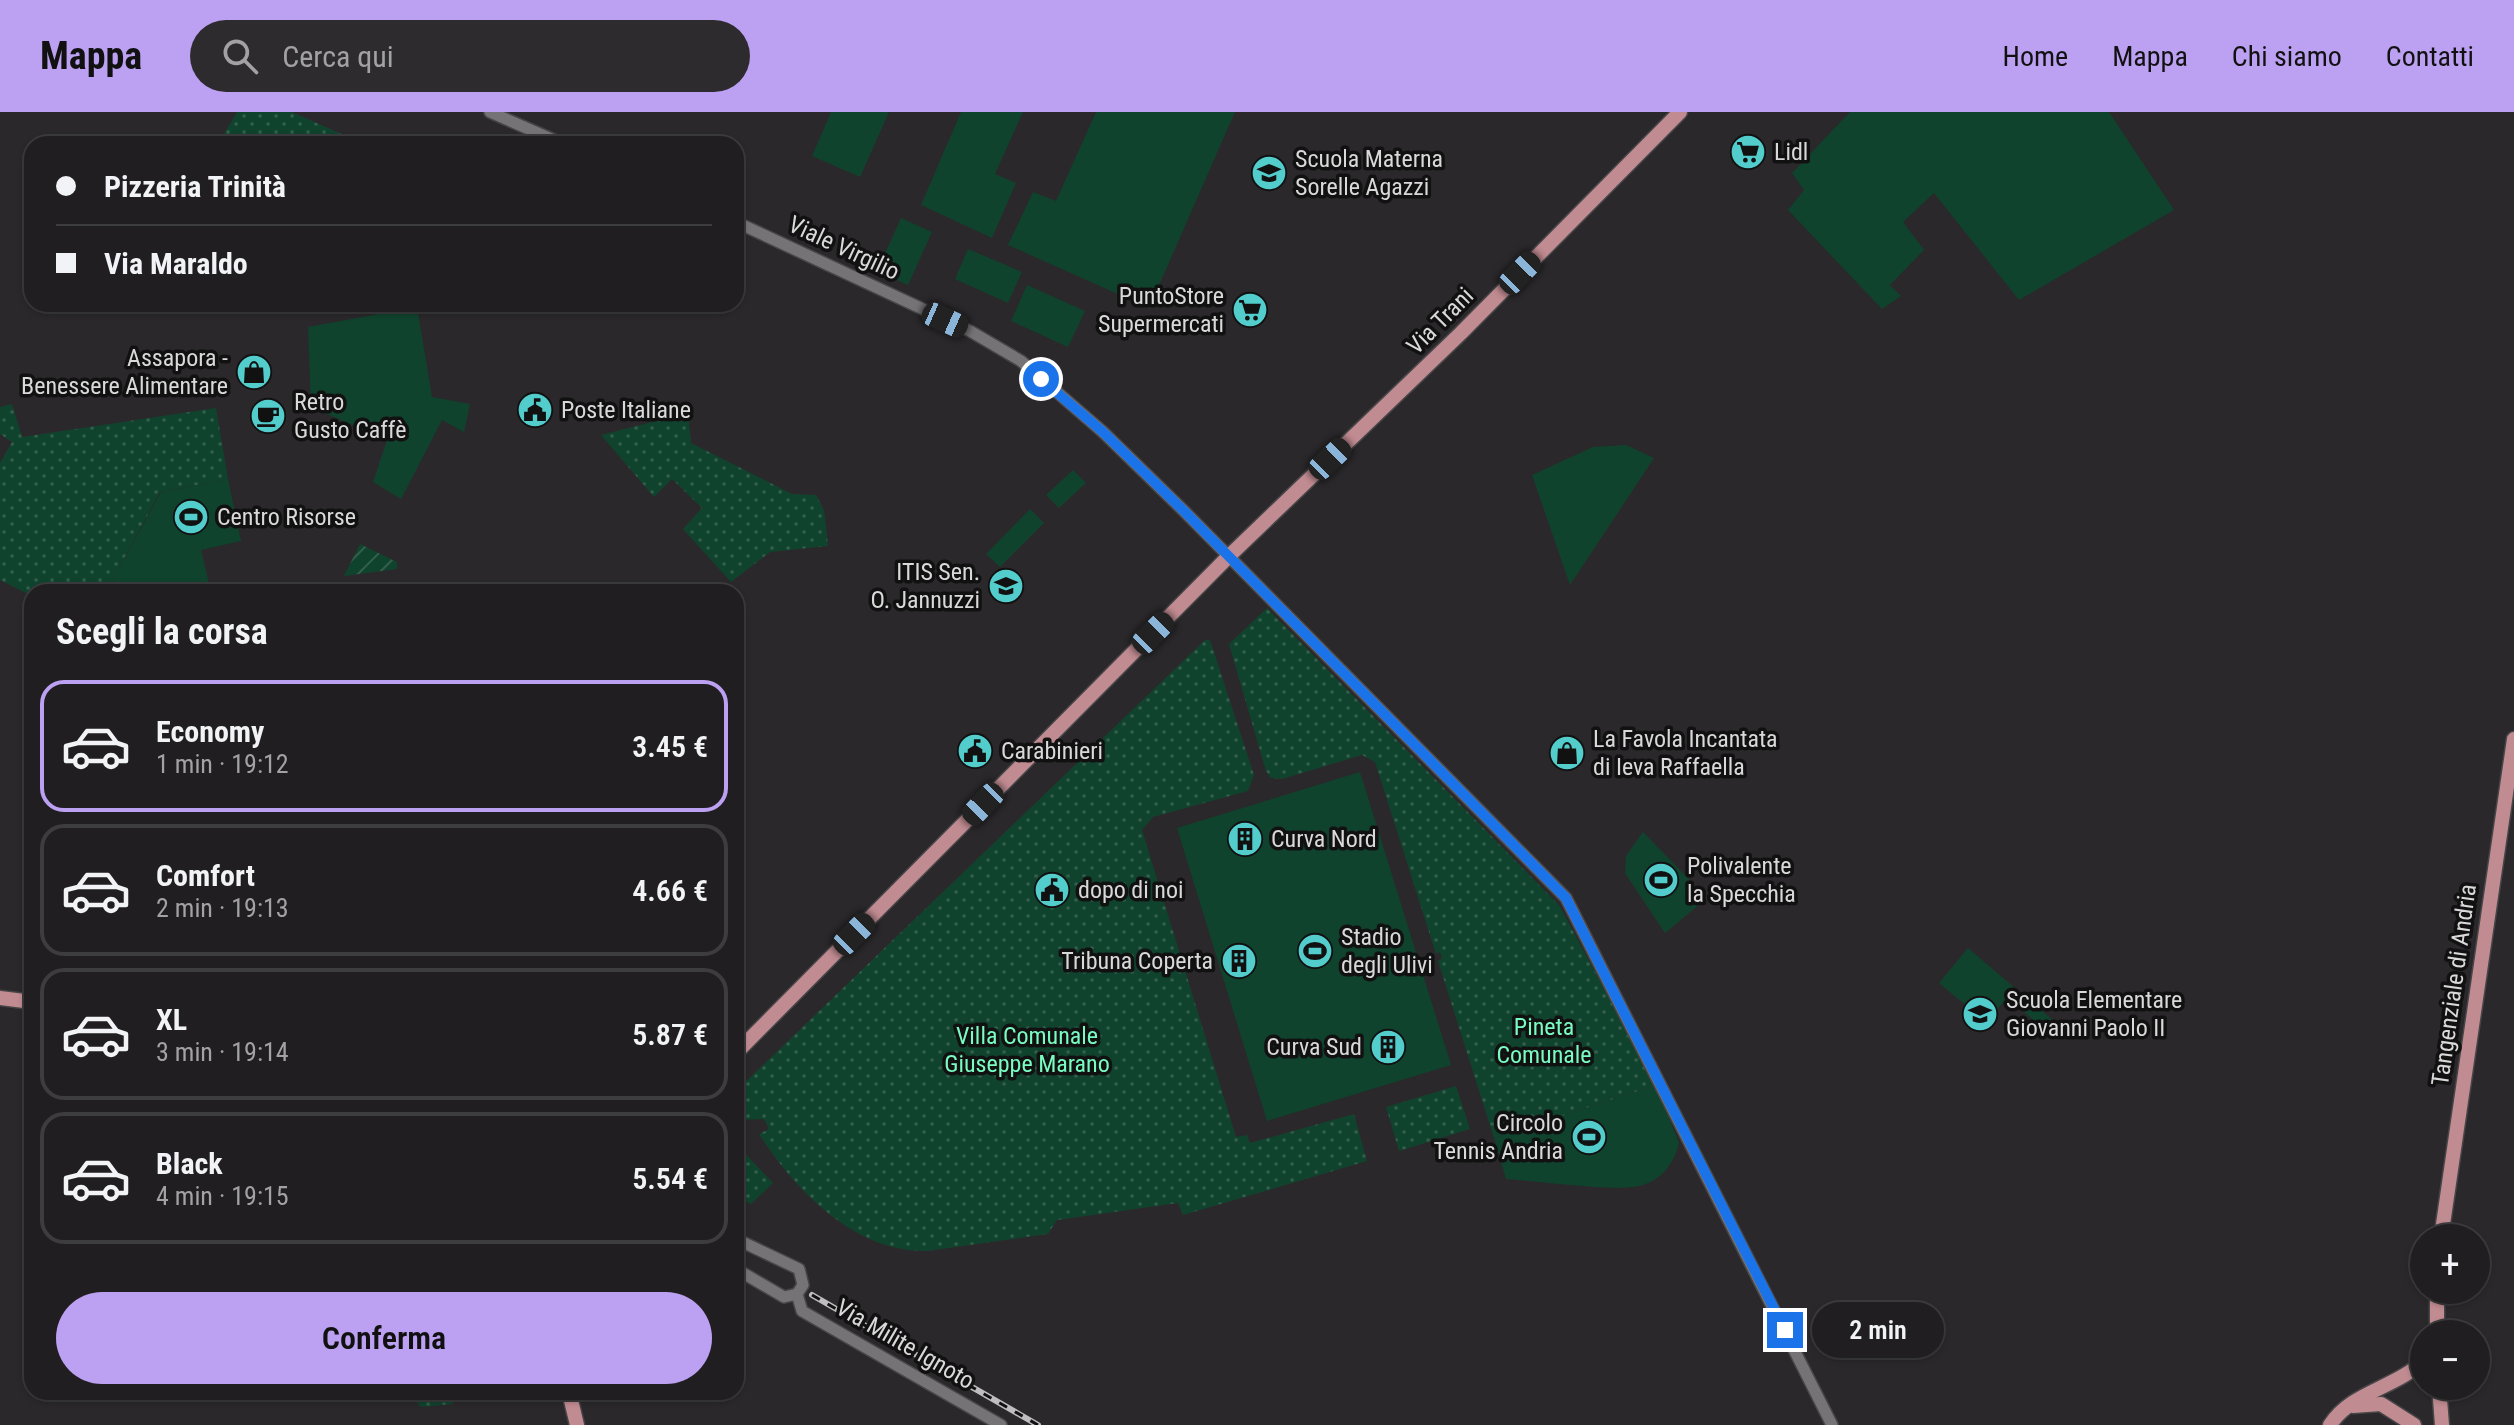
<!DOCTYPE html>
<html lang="it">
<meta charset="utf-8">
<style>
:root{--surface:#201e20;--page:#2d2b2d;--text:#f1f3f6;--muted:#a2a2a5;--line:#3d3c3e;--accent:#bca0f2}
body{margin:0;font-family:"Roboto Condensed",sans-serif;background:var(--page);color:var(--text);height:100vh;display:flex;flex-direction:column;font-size:30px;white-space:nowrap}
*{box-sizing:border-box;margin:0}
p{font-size:26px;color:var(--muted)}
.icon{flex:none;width:44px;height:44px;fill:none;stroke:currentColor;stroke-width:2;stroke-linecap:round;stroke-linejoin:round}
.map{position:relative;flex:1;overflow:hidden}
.sheet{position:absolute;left:24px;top:472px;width:720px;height:816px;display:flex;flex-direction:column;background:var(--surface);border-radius:24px;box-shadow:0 2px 6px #0004,0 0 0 2px var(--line)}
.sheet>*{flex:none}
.banner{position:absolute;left:24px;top:24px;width:720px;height:176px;border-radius:24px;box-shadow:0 2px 6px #0004,0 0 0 2px var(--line);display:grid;align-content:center;height:176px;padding:0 32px;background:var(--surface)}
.tools{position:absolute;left:2410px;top:1112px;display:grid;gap:16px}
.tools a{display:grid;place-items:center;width:80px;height:80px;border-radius:50%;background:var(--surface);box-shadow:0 2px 6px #0004,0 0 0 2px var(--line);font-size:40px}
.end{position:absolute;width:36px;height:36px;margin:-18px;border:10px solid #1a73e8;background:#fff;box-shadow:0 0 0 4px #fff}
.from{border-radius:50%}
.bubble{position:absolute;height:56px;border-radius:28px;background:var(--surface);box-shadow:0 2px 6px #0004,0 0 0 2px var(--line);font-size:26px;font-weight:600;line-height:56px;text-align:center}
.car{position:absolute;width:24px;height:48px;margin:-24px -12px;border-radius:10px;box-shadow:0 0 6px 2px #0007;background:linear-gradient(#222 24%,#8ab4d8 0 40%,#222 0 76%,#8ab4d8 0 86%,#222 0)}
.banner b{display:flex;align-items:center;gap:28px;height:76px;font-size:30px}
.banner b+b{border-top:2px solid var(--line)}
.banner i{width:20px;height:20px;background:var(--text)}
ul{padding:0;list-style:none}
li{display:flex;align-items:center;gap:24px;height:132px;margin:0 16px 12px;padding:0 16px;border:4px solid var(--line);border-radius:24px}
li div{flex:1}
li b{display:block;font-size:30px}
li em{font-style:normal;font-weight:600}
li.on{border-color:var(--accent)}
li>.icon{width:72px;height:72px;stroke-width:1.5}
h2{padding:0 32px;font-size:36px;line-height:96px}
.action{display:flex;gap:16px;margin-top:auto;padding:16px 32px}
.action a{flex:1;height:92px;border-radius:48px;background:var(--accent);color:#111;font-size:32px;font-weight:600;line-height:92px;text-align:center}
header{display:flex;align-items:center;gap:48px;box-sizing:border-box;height:112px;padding:0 40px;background:var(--accent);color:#111}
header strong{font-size:38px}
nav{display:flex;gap:44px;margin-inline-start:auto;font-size:28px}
.search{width:560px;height:72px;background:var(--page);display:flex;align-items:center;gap:20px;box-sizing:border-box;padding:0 28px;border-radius:44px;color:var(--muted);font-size:30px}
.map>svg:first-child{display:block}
</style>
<header>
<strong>Mappa</strong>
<div class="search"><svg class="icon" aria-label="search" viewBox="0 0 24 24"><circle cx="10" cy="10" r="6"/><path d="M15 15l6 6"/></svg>Cerca qui</div>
<nav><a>Home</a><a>Mappa</a><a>Chi siamo</a><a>Contatti</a></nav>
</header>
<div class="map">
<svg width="2514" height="1313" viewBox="0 0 2514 1313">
<defs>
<pattern id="park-dots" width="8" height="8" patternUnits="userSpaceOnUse" patternTransform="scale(2)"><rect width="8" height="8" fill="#10432e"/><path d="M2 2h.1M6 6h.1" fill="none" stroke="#325e4c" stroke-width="1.8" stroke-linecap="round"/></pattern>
<pattern id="garden-furrows" width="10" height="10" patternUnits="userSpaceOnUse" patternTransform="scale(2)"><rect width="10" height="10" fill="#10432e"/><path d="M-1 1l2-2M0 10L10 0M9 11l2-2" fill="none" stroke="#325e4c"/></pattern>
</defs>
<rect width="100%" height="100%" fill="#2a282a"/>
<g fill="#10432e">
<polygon points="831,0 889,0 860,65 812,44"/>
<polygon points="961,0 1023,0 995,62 1016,71 992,126 921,93"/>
<polygon points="1096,0 1235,0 1149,196 1008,133 1033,80 1056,89"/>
<polygon points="1850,0 2109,0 2174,98 2019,188 1934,81 1903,110 1924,138 1890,173 1901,184 1882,197 1788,98 1804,78 1792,61"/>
<polygon points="901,106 932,120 908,173 877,159"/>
<polygon points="968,137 1022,160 1008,191 955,167"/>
<polygon points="1027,173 1085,199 1068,235 1011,209"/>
<polygon points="417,195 432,285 470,292 464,320 442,308 401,387 373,370 387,328 311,295 308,215"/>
<polygon points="1626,333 1654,346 1570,473 1532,363 1593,335"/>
<polygon points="1073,358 1086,371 1059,396 1046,383"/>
<polygon points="228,367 241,429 201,438 211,480 106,480 161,380"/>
<polygon points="1030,397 1044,411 1000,455 986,442"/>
<polygon points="1360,660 1451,953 1267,1009 1177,716"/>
<polygon points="1643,720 1707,786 1665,821 1625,761 1626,744"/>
<polygon points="1968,836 2062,916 2054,925 2007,886 1986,910 1939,871"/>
<path d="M1656 973 1679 1031C1674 1052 1661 1069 1639 1074 1614 1080 1536 1069 1506 1067L1494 1026Z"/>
</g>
<g fill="url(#park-dots)">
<polygon points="237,0 292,0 364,32 218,32"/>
<polygon points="12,292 22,325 216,296 228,367 160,380 106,480 32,480 32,484 0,468 0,351 12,330 0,322 0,295"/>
<polygon points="688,301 691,331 792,382 816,383 824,398 828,434 770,440 731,470 683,417 702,396 672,367 654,385 601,323"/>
<polygon points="1267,496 1559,793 1656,973 1494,1026 1438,849 1442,846 1440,840 1436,842 1375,650 1362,643 1282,667 1271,666 1266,659 1229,532"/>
<path d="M1205 528H1210L1254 663 1248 679 1153 705 1142 718 1236 1025 1247 1023 1250 1031 1354 1002 1367 1049 1183 1103 1178 1091 1057 1108 1048 1122 927 1139C855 1141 795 1078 759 1022L769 1017 764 1007 736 1008V979Z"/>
<polygon points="1456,974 1470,1017 1399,1039 1386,995"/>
<polygon points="736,1032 773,1071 751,1092 736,1084"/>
<polygon points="422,1280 488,1280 488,1285 453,1287 453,1292 421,1295 414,1287"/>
</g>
<polygon fill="url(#garden-furrows)" points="360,432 397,450 397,457 344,464"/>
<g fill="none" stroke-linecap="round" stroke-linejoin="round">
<defs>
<g id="minor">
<polyline points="490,0 563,32"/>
<polyline points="736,110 970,219 1021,249 1103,320 1184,399 1566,786 1832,1313"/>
<polyline points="736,1127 799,1157 803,1173 797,1182 784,1185 736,1157"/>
<polyline points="797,1182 802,1199 1001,1313"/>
</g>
<g id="major">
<polyline points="0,886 32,890"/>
<polyline points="736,941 1227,446 1461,221 1680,0"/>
<polyline points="2441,1126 2514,627"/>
<polyline points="2437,1222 2437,1178"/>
<polyline points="2439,1274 2442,1313"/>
<polyline points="569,1280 577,1313"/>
<polyline points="2353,1294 2381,1292 2414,1313"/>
<path d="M2330 1313C2352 1279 2397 1276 2424 1248"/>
</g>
</defs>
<use href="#minor" stroke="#464547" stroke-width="14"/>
<use href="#major" stroke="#464547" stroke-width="17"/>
<use href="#minor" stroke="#757375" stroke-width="11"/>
<use href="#major" stroke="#c08b91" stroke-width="14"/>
<defs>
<polyline id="rail" points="812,1183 1038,1313"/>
</defs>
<use href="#rail" stroke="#bfbebf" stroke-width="6"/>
<use href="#rail" stroke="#121112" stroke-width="3" stroke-dasharray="9" stroke-linecap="butt"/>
</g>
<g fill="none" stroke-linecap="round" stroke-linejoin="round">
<polyline stroke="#1a73e8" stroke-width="10" points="1041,267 1103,320 1184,399 1566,786 1785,1218"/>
</g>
<defs>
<symbol id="supermarket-disc" viewBox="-11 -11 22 22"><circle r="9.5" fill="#52cdcc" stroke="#121112"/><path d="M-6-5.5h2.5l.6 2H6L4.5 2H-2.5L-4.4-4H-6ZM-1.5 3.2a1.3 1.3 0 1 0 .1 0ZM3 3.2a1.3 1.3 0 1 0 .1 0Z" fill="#111"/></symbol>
<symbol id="school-disc" viewBox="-11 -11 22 22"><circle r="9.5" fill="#52cdcc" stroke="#121112"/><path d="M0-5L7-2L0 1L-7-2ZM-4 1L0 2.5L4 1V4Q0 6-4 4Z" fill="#111"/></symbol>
<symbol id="shop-disc" viewBox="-11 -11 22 22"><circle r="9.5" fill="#52cdcc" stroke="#121112"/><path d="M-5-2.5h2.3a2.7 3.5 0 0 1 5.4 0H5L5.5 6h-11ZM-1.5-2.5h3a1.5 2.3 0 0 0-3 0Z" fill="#111"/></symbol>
<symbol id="civic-disc" viewBox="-11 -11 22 22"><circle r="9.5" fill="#52cdcc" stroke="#121112"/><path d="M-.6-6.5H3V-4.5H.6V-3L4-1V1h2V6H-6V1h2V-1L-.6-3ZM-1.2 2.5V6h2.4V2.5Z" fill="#111"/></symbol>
<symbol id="cafe-disc" viewBox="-11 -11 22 22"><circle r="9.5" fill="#52cdcc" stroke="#121112"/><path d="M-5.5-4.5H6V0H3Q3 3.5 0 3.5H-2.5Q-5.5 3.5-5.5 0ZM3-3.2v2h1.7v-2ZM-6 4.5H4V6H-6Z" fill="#111"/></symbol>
<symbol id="stadium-disc" viewBox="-11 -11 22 22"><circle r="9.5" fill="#52cdcc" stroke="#121112"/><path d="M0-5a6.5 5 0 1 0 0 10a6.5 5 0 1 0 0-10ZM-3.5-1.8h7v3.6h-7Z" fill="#111"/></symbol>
<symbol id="university-disc" viewBox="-11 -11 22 22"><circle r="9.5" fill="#52cdcc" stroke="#121112"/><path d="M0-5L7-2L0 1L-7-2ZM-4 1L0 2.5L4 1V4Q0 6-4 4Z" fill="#111"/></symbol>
<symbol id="building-disc" viewBox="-11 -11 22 22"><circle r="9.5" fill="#52cdcc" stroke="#121112"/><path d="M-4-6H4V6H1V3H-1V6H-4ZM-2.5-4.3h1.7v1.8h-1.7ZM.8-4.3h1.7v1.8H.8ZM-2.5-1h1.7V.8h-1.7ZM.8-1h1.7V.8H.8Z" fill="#111"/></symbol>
</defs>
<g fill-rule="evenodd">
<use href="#supermarket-disc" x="1728" y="20" width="40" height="40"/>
<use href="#school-disc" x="1249" y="41" width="40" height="40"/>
<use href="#supermarket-disc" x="1230" y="178" width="40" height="40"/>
<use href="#shop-disc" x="234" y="240" width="40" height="40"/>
<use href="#civic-disc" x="515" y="278" width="40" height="40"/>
<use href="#cafe-disc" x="248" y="284" width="40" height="40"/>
<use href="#stadium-disc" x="171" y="385" width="40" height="40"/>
<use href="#university-disc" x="986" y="454" width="40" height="40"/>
<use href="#civic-disc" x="955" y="619" width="40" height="40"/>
<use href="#shop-disc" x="1547" y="621" width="40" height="40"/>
<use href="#building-disc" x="1225" y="707" width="40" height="40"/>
<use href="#stadium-disc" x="1641" y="748" width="40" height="40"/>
<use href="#civic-disc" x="1032" y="758" width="40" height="40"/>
<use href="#stadium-disc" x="1295" y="819" width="40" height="40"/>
<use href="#building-disc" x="1219" y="829" width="40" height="40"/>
<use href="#school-disc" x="1960" y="882" width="40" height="40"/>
<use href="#building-disc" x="1368" y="915" width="40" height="40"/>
<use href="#stadium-disc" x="1569" y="1005" width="40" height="40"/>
</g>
<g text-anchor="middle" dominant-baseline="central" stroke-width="7" stroke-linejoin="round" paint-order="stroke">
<g font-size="24" fill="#dad9da" stroke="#121112" text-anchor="start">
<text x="1774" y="40">Lidl</text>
<text x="1295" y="47">Scuola Materna<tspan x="1295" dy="28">Sorelle Agazzi</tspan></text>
<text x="1224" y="184" text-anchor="end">PuntoStore<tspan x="1224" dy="28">Supermercati</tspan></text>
<text x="228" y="246" text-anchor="end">Assapora -<tspan x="228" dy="28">Benessere Alimentare</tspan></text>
<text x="294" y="290">Retro<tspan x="294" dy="28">Gusto Caffè</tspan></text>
<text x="561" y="298">Poste Italiane</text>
<text x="217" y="405">Centro Risorse</text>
<text x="980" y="460" text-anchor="end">ITIS Sen.<tspan x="980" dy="28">O. Jannuzzi</tspan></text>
<text x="1593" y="627">La Favola Incantata<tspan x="1593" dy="28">di Ieva Raffaella</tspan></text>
<text x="1001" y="639">Carabinieri</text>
<text x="1271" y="727">Curva Nord</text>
<text x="1687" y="754">Polivalente<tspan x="1687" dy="28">la Specchia</tspan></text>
<text x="1078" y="778">dopo di noi</text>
<text x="1341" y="825">Stadio<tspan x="1341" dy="28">degli Ulivi</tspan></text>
<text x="1213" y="849" text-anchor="end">Tribuna Coperta</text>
<text x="2006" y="888">Scuola Elementare<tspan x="2006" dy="28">Giovanni Paolo II</tspan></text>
<text x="1362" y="935" text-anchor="end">Curva Sud</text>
<text x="1563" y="1011" text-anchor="end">Circolo<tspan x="1563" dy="28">Tennis Andria</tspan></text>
</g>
<g font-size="24" fill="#dad9da" stroke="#121112">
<text transform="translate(844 136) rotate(25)">Viale Virgilio</text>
<text transform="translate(1440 209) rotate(-45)">Via Trani</text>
<text transform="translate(2454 873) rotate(-82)">Tangenziale di Andria</text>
<text transform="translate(905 1232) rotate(30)">Via Milite Ignoto</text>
</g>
<g font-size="24" fill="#78fcc1" stroke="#121112">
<text x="1544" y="915">Pineta<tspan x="1544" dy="28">Comunale</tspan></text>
<text x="1027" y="924">Villa Comunale<tspan x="1027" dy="28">Giuseppe Marano</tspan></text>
</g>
</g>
</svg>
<div class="tools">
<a>+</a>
<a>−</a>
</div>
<i class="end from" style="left:1041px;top:267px"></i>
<i class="end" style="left:1785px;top:1218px"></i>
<div class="bubble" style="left:1812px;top:1190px;width:132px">2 min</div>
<i class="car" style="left:1520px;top:161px;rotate:44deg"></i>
<i class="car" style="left:945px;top:208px;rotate:114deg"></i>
<i class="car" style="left:1330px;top:347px;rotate:46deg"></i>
<i class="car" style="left:1153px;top:521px;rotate:45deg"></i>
<i class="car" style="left:983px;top:692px;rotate:224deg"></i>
<i class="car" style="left:854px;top:822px;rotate:45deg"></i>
<div class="banner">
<b><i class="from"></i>Pizzeria Trinità</b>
<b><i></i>Via Maraldo</b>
</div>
<section class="sheet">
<h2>Scegli la corsa</h2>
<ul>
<li class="on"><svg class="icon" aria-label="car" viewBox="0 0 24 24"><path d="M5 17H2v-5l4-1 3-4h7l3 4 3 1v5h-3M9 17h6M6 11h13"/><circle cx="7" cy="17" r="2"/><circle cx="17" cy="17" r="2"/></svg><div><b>Economy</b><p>1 min · 19:12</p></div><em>3.45 €</em></li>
<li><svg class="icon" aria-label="car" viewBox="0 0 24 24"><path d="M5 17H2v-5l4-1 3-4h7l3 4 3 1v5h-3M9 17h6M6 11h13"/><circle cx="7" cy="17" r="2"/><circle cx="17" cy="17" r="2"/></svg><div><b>Comfort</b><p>2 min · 19:13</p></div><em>4.66 €</em></li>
<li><svg class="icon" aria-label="car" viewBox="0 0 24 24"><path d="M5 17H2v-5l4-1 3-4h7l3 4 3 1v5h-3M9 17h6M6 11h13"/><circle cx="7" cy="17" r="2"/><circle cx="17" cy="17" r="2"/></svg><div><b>XL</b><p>3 min · 19:14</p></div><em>5.87 €</em></li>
<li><svg class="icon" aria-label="car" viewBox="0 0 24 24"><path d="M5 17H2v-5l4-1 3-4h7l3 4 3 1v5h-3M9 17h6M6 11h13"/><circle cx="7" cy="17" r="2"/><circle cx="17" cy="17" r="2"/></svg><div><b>Black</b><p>4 min · 19:15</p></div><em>5.54 €</em></li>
</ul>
<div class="action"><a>Conferma</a></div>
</section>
</div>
